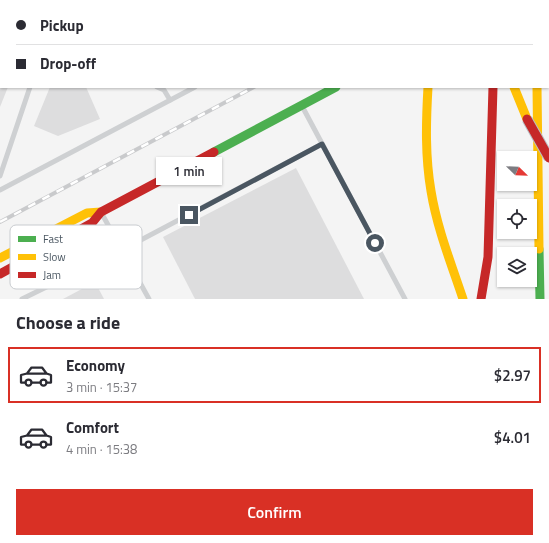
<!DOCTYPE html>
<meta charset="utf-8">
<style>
:root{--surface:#fff;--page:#f2f2f3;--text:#2b2b33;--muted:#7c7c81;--line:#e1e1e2;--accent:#d93025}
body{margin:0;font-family:"Titillium Web",sans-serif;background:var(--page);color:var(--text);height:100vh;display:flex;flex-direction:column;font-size:15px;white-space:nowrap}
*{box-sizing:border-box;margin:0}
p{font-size:13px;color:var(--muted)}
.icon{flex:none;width:22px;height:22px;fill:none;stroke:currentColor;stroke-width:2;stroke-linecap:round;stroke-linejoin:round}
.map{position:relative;height:299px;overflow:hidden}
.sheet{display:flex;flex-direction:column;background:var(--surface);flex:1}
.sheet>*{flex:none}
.hud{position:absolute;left:0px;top:0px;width:549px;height:88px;box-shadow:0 1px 3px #0004;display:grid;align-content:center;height:88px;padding:0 16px;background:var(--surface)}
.needle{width:26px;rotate:113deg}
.buttons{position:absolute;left:497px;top:151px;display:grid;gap:8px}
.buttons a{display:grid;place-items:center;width:40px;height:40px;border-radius:0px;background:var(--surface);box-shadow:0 1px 3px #0004;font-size:20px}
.end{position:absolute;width:18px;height:18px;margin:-9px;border:5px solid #4a5661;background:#fff;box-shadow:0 0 0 2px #fff}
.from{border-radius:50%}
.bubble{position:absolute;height:28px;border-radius:0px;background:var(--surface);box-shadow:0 1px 3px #0004;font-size:13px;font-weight:600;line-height:28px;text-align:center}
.hud b{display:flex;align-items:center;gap:14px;height:38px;font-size:15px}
.hud b+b{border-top:1px solid var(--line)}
.hud i{width:10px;height:10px;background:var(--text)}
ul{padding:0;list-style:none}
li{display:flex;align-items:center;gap:12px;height:56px;margin:0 8px 6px;padding:0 8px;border:2px solid transparent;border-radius:0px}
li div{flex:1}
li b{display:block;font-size:15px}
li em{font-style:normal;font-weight:600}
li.active{border-color:var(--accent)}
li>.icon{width:36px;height:36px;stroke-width:1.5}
h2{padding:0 16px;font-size:18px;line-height:48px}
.action{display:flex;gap:8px;margin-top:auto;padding:8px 16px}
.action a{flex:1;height:46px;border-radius:0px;background:var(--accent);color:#fff;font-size:16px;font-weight:600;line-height:46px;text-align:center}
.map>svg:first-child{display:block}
</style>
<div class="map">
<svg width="549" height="299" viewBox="0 0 549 299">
<rect width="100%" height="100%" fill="#f4f4f4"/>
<g fill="#ddddde">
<polygon points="0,87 8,87 0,107"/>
<polygon points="50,87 86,87 100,119 58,136 34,126"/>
<polygon points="296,168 364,299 195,299 163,237"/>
<polygon points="95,282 104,299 63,299"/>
</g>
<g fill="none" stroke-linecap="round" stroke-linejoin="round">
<g stroke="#ced0d2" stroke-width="5">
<polyline points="0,15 1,15"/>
<polyline points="157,87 164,90 170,100"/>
<polyline points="302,106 405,299"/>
<polyline points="0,176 30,87"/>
<polyline points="0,190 195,87"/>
<polyline points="102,214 149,299"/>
<polyline points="22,299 122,250 322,144"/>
</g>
<polyline stroke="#ced0d2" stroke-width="10" points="304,0 305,1"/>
<g stroke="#4caf50" stroke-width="9">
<polyline points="439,0 439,1"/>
<polyline points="214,152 336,87"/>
<polyline points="539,249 540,299"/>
</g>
<g stroke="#ffc107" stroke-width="9">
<path d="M428 87C426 122 425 156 431 191 437 228 451 263 463 299"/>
<polyline points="514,87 527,119"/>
<polyline points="537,87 539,249"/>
<polyline points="0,258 87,213 101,212"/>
</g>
<g stroke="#c62828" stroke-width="9">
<polyline points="502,0 502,1"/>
<polyline points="536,0 536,1"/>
<polyline points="0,274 92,223 101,212 214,152"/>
<polyline points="481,299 488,257 493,87"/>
</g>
<defs>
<g id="rail">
<polyline points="416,1 418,0"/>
<polyline points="0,222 254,87"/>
</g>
</defs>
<use href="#rail" stroke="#c9cacc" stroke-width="4"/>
<use href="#rail" stroke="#fff" stroke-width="2.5" stroke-dasharray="8" stroke-linecap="butt"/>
<defs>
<polyline id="jam-bridge" points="527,119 549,158"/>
</defs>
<use href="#jam-bridge" stroke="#b9bec3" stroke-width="11" stroke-linecap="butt"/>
<use href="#jam-bridge" stroke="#c62828" stroke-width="9"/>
</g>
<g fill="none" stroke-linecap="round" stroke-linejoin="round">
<polyline stroke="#4a5661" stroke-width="5" points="189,215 322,144 375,243"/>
</g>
<rect x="10" y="225" width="132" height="64" rx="6" fill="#fff" stroke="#c9ccd0" stroke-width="1"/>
<rect x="18" y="236" width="18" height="6" fill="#4caf50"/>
<rect x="18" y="254" width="18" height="6" fill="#ffc107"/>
<rect x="18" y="272" width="18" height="6" fill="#c62828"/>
<g font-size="11" fill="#4a5661">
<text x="43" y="243">Fast</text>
<text x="43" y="261">Slow</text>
<text x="43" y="279">Jam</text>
</g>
</svg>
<div class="buttons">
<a><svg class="needle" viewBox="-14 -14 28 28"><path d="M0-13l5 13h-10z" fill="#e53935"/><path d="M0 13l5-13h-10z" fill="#7c7c81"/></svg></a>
<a><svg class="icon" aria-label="locate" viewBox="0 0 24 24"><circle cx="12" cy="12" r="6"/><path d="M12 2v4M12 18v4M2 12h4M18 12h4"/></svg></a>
<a><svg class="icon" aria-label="layers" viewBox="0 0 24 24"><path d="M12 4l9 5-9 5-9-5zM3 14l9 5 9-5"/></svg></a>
</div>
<i class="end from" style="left:375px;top:243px"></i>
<i class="end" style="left:189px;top:215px"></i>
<div class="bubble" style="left:156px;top:157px;width:66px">1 min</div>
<div class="hud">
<b><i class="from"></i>Pickup</b>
<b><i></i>Drop-off</b>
</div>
</div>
<section class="sheet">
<h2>Choose a ride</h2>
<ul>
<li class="active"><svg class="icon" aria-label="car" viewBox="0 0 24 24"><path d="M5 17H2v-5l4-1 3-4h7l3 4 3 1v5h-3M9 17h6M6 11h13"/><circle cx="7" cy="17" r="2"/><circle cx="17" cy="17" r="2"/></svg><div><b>Economy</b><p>3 min · 15:37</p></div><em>$2.97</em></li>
<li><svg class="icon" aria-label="car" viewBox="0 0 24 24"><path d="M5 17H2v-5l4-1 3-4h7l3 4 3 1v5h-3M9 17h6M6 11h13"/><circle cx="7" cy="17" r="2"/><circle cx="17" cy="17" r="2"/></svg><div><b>Comfort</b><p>4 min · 15:38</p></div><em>$4.01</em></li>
</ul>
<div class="action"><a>Confirm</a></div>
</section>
